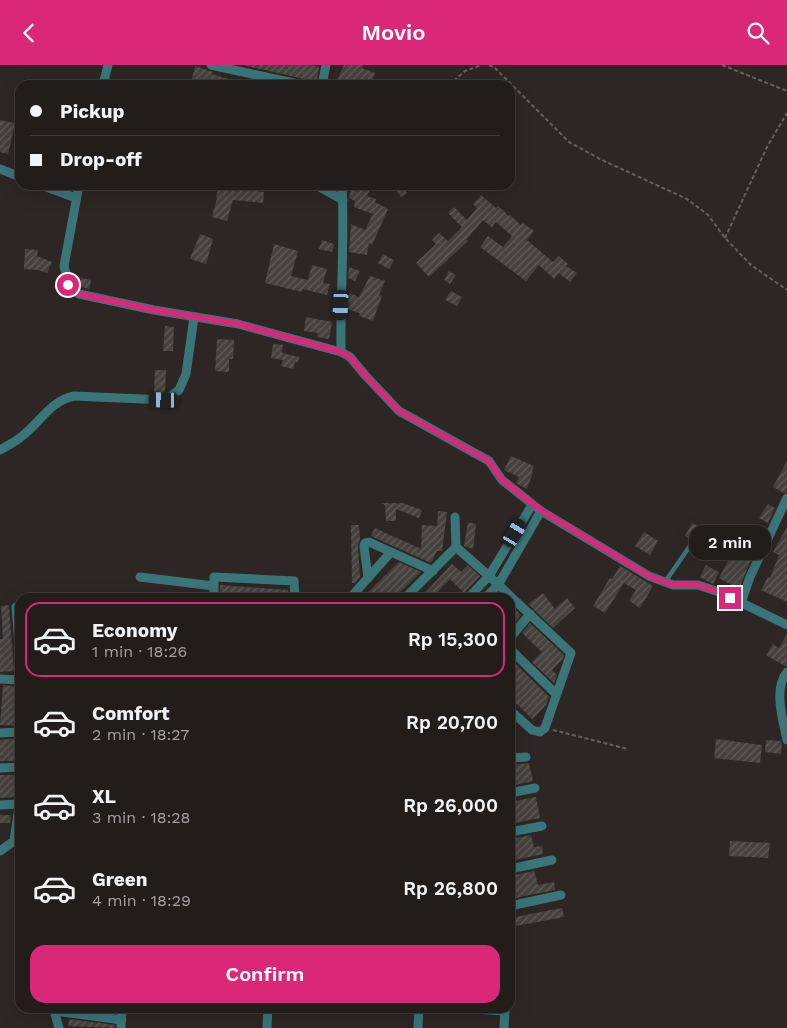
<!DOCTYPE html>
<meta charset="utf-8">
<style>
:root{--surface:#221c1b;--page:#2a2524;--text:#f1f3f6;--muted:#a2a1a3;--line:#3f3a3a;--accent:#db2777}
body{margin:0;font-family:"Work Sans",sans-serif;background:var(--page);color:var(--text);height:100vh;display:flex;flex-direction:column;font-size:19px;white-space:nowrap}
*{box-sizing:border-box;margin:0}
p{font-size:16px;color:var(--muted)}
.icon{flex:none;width:28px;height:28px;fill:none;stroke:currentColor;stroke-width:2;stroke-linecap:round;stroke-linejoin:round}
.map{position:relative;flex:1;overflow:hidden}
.drawer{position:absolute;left:15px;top:528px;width:500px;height:420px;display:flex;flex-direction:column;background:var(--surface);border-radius:15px;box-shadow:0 5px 20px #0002,0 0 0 1px var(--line)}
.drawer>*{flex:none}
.banner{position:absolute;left:15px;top:15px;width:500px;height:110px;border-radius:15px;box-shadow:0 5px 20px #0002,0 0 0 1px var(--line);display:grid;align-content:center;height:110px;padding:0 15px;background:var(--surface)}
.end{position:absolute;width:22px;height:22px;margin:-11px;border:6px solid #db2777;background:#fff;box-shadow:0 0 0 2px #fff}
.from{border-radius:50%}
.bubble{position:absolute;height:35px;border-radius:15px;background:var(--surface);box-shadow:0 5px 20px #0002,0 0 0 1px var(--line);font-size:16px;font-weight:600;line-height:35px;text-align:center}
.car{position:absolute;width:15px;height:30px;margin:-15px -8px;border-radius:6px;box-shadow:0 0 4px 1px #0007;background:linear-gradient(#222 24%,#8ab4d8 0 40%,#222 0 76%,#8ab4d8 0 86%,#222 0)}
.banner b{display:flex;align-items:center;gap:18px;height:48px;font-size:19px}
.banner b+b{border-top:1px solid var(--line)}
.banner i{width:12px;height:12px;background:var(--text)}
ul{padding:9px 0 0;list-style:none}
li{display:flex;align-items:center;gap:15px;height:75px;margin:0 10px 8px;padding:0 5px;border:2px solid transparent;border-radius:15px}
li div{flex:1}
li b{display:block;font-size:19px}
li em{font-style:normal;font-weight:600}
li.current{border-color:var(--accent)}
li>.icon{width:45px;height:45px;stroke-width:1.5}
.button{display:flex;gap:10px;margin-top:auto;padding:10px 15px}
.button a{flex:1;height:58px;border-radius:15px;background:var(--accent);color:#fff;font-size:20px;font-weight:600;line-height:58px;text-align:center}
header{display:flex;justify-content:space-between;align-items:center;height:65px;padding:0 15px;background:var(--accent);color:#fff;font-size:22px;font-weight:600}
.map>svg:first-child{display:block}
</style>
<header><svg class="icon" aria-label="back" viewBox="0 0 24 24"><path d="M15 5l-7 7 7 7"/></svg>Movio<svg class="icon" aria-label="search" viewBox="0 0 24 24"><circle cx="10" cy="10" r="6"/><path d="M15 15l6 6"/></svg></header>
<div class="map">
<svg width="787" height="963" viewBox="0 0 787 963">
<defs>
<pattern id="building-hatch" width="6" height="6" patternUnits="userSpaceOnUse" patternTransform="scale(1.25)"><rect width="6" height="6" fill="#47413e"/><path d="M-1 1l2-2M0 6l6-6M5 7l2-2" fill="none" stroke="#625c5a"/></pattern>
</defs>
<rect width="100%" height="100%" fill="#2d2624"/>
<g fill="url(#building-hatch)">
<polygon points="243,0 311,0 319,2 316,20 309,20 308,16 304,14"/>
<polygon points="344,0 363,0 362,3 375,8 370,20 335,20"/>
<polygon points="195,1 213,7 212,9 242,18 242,20 213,20 192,14"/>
<polygon points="0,55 15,58 8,89 0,87"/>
<polygon points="219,120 248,120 248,125 264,127 263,138 233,135 227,156 212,152 217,133 216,132"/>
<polygon points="352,120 372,120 367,131 376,134 375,137 388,144 372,180 369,178 367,190 349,187 351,159 365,165 373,149 354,142 355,136 349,133"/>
<polygon points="393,120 401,120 407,128 401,132"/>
<polygon points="481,130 496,143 498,141 509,151 510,150 521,160 523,158 534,166 527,175 553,197 559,191 568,199 566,201 577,208 570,217 559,208 554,214 539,200 526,216 480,182 488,171 503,182 512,171 496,157 492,162 483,155 466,175 468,176 429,212 416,198 436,179 432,175 439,168 448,176 462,162 448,148 454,142 467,155 477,143 473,139"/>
<polygon points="200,169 213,174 206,199 190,194"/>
<polygon points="322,175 334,179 332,187 319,184"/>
<polygon points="274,179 298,186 291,211 308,215 312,200 327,204 323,218 330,219 327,230 303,224 302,227 265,218"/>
<polygon points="25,184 38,185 37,191 52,197 47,208 38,205 24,204"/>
<polygon points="383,189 394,195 389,204 378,198"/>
<polygon points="349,202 360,206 355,216 348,213"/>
<polygon points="449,206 456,210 450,219 444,215"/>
<polygon points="370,211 385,216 379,230 382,231 373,256 359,251 360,248 347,244 348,233 350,228 359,232"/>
<polygon points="81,213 91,215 89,224 79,221"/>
<polygon points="451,226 462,232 457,241 445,235"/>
<polygon points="306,252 332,257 329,274 317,272 318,268 304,266"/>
<polygon points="165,261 174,262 173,286 163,286"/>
<polygon points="217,274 234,275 233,294 229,294 229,307 215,306"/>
<polygon points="273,279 283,280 282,288 299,292 298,297 295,297 293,304 281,301 283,295 271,293"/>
<polygon points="155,305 166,305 165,327 163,328 154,328"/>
<polygon points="511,391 534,401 532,406 533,407 527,424 516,418 519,412 504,405"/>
<polygon points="787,396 787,427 784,428 773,422"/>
<polygon points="381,438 403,438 422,445 419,453 396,444 396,456 386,456 385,440"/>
<polygon points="768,439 775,443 768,458 759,453"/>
<polygon points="438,446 447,447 442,486 437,486 431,498 371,471 375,463 421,484 422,460 437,461"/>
<polygon points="468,457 476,459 473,484 464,481"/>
<polygon points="692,458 727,476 724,481 751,495 739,524 719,513 729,494 685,471"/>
<polygon points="351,460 359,460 360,475 358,481 360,512 355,518 352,518"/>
<polygon points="787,462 787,537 761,525 768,512 770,513 779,490 773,487"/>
<polygon points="644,467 658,476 650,490 635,481"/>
<polygon points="399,497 421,507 395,532 363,532"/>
<polygon points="452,499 461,507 468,500 480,511 464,528 450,514 433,532 421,532"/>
<polygon points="706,500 719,507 713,519 700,512"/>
<polygon points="620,501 653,521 640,543 629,536 636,525 624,518 605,548 593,541 610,513 612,514"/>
<polygon points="220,520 288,525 289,532 220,529"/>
<polygon points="543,528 555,544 567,533 575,543 553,563 528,539"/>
<polygon points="510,539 521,550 510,563"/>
<polygon points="9,540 14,606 0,607 0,574 3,574 1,541"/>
<polygon points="530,558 564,590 562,595 552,605 557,610 554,618 532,597 542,587 522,568"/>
<polygon points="787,569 787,601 785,601 766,590 773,579 779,583"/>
<polygon points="510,593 549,632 546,640 532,654 517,639 516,640 510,635 510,625 517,618 510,610"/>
<polygon points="3,620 20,622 20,661 0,660"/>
<polygon points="20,673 20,696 0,696 0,675"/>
<polygon points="716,674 762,680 760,698 714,693"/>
<polygon points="766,675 781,676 782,679 781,689 765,687"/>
<polygon points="529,698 533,716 510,721 510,700"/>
<polygon points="0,710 19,710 18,728 14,732 0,733"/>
<polygon points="536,732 540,753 510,759 510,737"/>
<polygon points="0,750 11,750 10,758 0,758"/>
<polygon points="531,770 534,782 542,781 543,789 510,796 510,774"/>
<polygon points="730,776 770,778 768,793 729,791"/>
<polygon points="534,806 538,820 554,817 555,825 510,834 510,811"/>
<polygon points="562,843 564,852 510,862 510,853"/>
<polygon points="69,954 115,960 115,963 68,961"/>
</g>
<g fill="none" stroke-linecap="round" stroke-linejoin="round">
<g stroke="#66605e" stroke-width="2" stroke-dasharray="4 2.5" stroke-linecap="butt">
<polyline points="489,0 494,2 569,77 602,95 687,134 708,150 725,173 751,200 787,225"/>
<polyline points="722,0 787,26"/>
<polyline points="449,20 465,6 482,0"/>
<polyline points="725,173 767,82 787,48"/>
<polyline points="553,665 628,684"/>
</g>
<polyline stroke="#3a7578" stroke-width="4.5" points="665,517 692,478"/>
<g stroke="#3a7578" stroke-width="9">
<polyline points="211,0 303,20"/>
<polyline points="103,20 108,0"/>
<polyline points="322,20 326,0"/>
<polyline points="0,104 20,112"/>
<polyline points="41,120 76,133"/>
<polyline points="79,120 64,201 69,220 79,229 154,245 238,259 341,287 350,292 365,310 399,346 489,396 502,415 541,446 649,511 673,520 698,520 719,527 787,560"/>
<polyline points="316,120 343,135"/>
<path d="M341 287C340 231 345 175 342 120"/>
<path d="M0 385C7 381 15 377 21 372 40 358 50 336 74 331L165 335 179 325 186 309 194 252"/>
<polyline points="456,482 489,511 571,588 545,663 540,667 532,665 510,645"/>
<polyline points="140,512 214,521 214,512 294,516 295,532"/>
<polyline points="368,513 364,481 365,478 369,477 433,506"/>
<polyline points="214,532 214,521"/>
<polyline points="351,532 391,487"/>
<polyline points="406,532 456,482 455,452"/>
<polyline points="469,532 489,511 532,440"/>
<polyline points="486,532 498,520 541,446"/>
<polyline points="741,538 750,512 787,433"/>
<polyline points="16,542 20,593"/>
<polyline points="510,573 530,549"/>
<polyline points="510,584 556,629"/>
<path d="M787 607C773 624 783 655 787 675"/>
<polyline points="0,614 20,615"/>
<polyline points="0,668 20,667"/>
<polyline points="510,693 526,692"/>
<polyline points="0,703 20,702"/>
<polyline points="510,728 535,723"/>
<polyline points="0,740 20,739"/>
<polyline points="510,767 542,761"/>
<polyline points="0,786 14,776 20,734"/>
<polyline points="510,804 552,795"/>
<polyline points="510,841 561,830"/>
<polyline points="53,942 59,963"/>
<polyline points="445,942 505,946"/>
<polyline points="55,946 122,955"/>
<polyline points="121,963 122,942"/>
<polyline points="267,963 268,942"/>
<polyline points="418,963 419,942"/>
<polyline points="504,963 505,943"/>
</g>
</g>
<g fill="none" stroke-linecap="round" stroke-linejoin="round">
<polyline stroke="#db2777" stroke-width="6" points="68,220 79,229 154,245 238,259 341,287 350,292 365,310 399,346 489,396 502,415 542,446 649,511 673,520 698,520 719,527 730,533"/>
</g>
</svg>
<i class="end from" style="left:68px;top:220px"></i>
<i class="end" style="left:730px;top:533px"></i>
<div class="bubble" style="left:689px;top:460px;width:82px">2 min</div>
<i class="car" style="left:341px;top:240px;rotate:183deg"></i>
<i class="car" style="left:164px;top:335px;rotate:271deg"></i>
<i class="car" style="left:515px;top:468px;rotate:31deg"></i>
<div class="banner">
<b><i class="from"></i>Pickup</b>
<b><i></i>Drop-off</b>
</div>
<section class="drawer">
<ul>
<li class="current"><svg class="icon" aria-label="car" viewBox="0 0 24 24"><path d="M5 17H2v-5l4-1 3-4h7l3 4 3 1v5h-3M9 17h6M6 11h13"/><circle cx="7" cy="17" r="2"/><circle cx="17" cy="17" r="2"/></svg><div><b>Economy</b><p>1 min · 18:26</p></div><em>Rp 15,300</em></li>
<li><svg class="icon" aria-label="car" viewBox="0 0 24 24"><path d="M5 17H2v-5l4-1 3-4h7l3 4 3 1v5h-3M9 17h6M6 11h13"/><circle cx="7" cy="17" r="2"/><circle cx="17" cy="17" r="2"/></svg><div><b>Comfort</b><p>2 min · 18:27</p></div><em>Rp 20,700</em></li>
<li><svg class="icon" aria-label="car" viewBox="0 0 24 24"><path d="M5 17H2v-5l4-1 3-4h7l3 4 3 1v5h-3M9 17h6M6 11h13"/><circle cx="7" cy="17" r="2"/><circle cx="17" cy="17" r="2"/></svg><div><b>XL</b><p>3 min · 18:28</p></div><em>Rp 26,000</em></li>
<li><svg class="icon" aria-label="car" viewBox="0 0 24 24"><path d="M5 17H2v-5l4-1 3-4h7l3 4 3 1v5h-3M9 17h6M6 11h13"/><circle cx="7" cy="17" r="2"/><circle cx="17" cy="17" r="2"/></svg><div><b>Green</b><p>4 min · 18:29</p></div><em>Rp 26,800</em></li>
</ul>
<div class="button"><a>Confirm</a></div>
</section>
</div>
